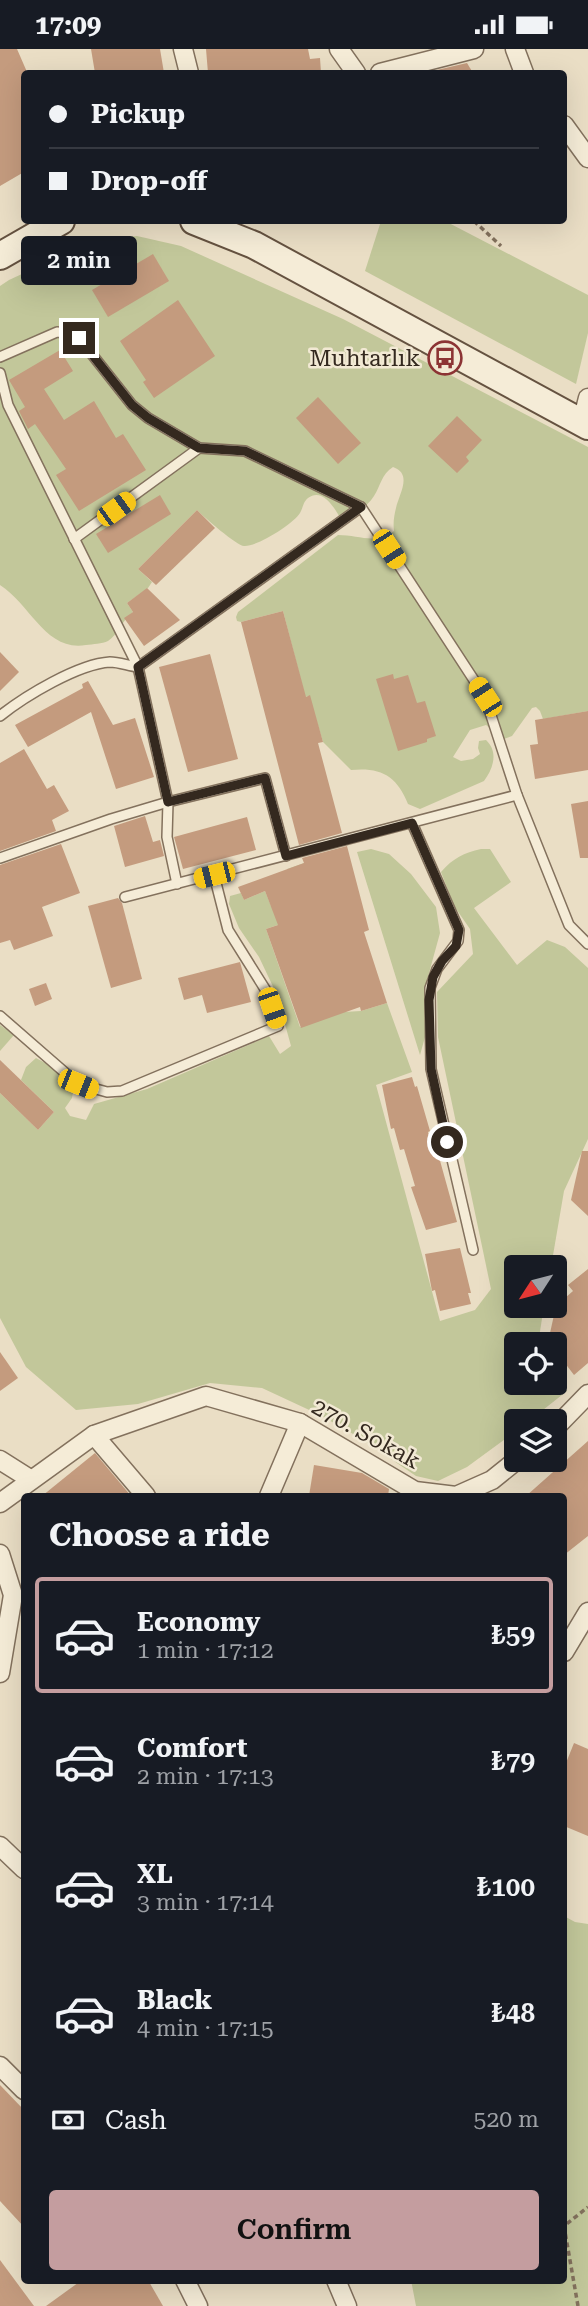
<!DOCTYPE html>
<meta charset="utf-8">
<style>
:root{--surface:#171b24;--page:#242831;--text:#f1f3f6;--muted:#9ea1a6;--line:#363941;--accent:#c49d9f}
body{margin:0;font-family:"Roboto Serif",serif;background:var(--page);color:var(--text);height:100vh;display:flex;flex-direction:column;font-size:26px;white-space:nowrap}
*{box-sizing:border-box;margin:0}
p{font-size:23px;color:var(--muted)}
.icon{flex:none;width:38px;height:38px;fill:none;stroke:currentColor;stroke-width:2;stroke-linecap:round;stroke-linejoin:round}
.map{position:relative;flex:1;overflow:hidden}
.drawer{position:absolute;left:21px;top:1444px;width:546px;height:791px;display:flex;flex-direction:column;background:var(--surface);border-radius:7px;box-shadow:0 7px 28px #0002}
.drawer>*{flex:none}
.hud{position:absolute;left:21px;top:21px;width:546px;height:154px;border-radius:7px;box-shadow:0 7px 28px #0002;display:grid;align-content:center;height:154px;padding:0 28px;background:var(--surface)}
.needle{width:46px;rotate:234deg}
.tools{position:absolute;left:504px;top:1206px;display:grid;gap:14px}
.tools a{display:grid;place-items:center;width:63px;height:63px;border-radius:7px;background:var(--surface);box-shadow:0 7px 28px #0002;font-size:35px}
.end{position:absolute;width:32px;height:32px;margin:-16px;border:9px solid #34291f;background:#fff;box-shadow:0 0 0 4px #fff}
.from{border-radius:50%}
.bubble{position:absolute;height:49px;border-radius:7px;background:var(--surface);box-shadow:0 7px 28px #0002;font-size:23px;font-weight:600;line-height:49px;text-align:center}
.car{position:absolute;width:21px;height:42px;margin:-21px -10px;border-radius:9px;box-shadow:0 0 5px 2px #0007;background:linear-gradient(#f5c518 24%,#345 0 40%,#f5c518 0 76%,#345 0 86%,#f5c518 0)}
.hud b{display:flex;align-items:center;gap:24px;height:66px;font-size:26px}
.hud b+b{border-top:2px solid var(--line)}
.hud i{width:18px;height:18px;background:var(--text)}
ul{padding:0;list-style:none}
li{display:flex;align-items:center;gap:21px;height:116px;margin:0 14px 10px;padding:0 14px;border:4px solid transparent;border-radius:7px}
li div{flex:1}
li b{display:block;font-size:26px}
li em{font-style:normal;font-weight:600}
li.current{border-color:var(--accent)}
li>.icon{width:63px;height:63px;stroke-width:1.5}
h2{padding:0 28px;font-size:32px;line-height:84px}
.pay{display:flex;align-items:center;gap:18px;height:77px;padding:0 28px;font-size:26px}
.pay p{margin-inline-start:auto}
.button{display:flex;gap:14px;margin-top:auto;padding:14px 28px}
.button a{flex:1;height:80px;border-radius:7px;background:var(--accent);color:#111;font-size:28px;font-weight:600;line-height:80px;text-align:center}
.status{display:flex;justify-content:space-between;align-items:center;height:49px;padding:0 35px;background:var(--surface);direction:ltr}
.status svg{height:19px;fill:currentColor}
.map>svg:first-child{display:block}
</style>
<div class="status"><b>17:09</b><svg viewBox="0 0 49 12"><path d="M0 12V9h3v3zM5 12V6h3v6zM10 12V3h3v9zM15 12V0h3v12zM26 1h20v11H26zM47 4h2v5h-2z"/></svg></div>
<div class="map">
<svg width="588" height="2257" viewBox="0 0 588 2257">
<rect width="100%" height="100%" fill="#eadec5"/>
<g fill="#c2c79a">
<polygon points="381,172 445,172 588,246 588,284 576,335 365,222"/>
<path d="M137 187 181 197 343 270 588 398V662L543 670 540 662 536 658 532 659 512 687 504 690 486 676 470 681 453 708 461 712 473 710 480 705 478 699 479 692 486 691C499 703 493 720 484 732L420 760 408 755C397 727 381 718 351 721L323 693 309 647 298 650 303 639 283 562 241 573 237 572 236 568 238 563 338 486C359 486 376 496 394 482 393 474 394 467 396 459 399 445 413 425 393 418 381 426 381 436 374 447 366 460 353 464 340 469 335 459 322 438 308 449 303 453 303 459 300 464 293 475 257 498 244 497 237 497 204 468 197 461L138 520 152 533 148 539 127 554 133 563C122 571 118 586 108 592 102 595 93 595 86 596 46 603 31 556 0 536V237L9 231 97 190Z"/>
<polygon points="371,800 389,805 411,825 436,858 440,884 426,935 427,981 420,1006 357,803"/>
<path d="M481 800H490L511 833 474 859 517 916 547 891 565 898 588 919V1090L564 1142 551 1218H516V1256L544 1257 538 1295H516V1334H555V1327L567 1342 529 1372H516V1382L467 1418 438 1432 416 1427 360 1389 320 1366 262 1339 210 1334 138 1355 76 1361 26 1318 0 1269V1044L38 1081 54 1063 21 1031 26 1018 36 1009 58 1021 74 1036 72 1049 65 1059 70 1067 86 1071 94 1055 147 1040 269 987 280 1005 291 997 277 946 259 908 239 879 229 855 230 847 241 844 244 851 265 842 271 857 297 847 287 820 307 813 310 865 266 880 300 978 344 963 361 962 387 954 412 1023 376 1036 440 1272 475 1261 491 1240 438 988 437 943 473 905 470 880 454 857 441 823C453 809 464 804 481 800Z"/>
<polygon points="0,976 14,986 0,1002"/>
<polygon points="564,1867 575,1873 588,1875 588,2257 416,2257 411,2231 564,2231"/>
</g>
<g fill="#c49b7e">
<polygon points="0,0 17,0 27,23 24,24 24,123 0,137"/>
<polygon points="91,0 160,0 164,24 95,24"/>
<polygon points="206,0 308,0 310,10 320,9 321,24 208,24"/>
<polygon points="467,14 473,24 424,24"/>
<polygon points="153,205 169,232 108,268 92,241"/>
<polygon points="178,251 215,307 154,349 143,333 146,331 120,292"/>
<polygon points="60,301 73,322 44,340 64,371 94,352 116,389 123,385 146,421 79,462 56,426 66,420 35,375 28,380 19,362 25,358 9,331"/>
<polygon points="318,348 361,394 338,415 296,369"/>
<polygon points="457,367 482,391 466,408 469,412 457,424 428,397"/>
<polygon points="160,446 171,465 108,504 96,485"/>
<polygon points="197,461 215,479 156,536 138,520"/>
<polygon points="147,539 180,571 144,597 124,569 133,563 127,554"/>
<polygon points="283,562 306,648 310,646 323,693 318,694 342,784 299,796 241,573"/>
<polygon points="0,603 19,623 0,642"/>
<polygon points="210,605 238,710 188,723 159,618"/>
<polygon points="393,625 394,630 408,626 417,654 425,652 436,687 427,690 427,693 398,702 376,630"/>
<polygon points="88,632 113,676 135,669 154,728 116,740 91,663 28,698 15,676 83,639 82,635"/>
<polygon points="588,662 588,721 535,730 530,696 538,695 535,671"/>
<polygon points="24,700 47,740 54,736 69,762 52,771 56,782 0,802 0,714"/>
<polygon points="588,752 588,809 580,809 571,755"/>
<polygon points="145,767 153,793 160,791 164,807 125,818 114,777"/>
<polygon points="247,768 256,801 183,820 174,788"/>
<polygon points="61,795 80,844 42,858 53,887 14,901 10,891 0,894 0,816"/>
<polygon points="347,797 369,881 364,883 387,954 361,962 360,958 301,979 266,880 278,876 265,842 244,851 238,838 304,814 302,809"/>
<polygon points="118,849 122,854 142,930 111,939 88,857"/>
<polygon points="240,913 251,953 207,964 202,946 184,951 178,929"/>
<polygon points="46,934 52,950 35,957 29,940"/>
<polygon points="0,1011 54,1063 38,1081 0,1044"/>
<polygon points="412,1028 415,1038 417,1037 430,1082 428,1083 435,1109 439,1108 457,1173 426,1181 411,1138 415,1137 404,1100 400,1101 394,1079 391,1080 382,1036"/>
<polygon points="582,1102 588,1102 588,1167 571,1151"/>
<polygon points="460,1199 471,1244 468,1244 471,1255 440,1262 435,1241 432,1242 425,1205"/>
<polygon points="588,1220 588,1314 574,1326 555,1301 555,1295 548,1293 556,1257 573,1242 568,1236"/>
<polygon points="0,1303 18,1329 0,1342"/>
<polygon points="588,1392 588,1487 564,1506 564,1447 526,1447"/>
<polygon points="95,1404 131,1447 42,1447"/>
<polygon points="314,1416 362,1424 389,1440 388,1447 309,1447"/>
<polygon points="574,1694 588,1700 588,1787 564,1777 564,1719"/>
<polygon points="0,2036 24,2061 24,2178 0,2152"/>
<polygon points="0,2211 34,2257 0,2257"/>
<polygon points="82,2231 148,2231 163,2257 46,2257"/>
</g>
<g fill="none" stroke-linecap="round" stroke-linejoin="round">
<defs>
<g id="lane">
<polyline points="0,308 57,283 68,284 79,289 132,356 148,369 199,399 245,402 361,458 485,648 517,746 569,876 588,895"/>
<polyline points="0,324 8,356 138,618 168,753 111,770 0,809"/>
<polyline points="74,490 199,399"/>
<path d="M0 667C25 647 78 615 110 613 119 613 129 617 138 618L361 458"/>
<polyline points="412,774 459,881 458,892 437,920 430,939 431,1020 473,1201"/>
<polyline points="177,835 167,788 168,753 265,729 286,807"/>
<polyline points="125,848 517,746"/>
<polyline points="0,967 78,1035 107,1043 122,1042 278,977 265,940 228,881 214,826"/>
</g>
<g id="street">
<polyline points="183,0 189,24"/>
<polyline points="339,0 356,24"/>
<polyline points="515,0 524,24"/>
<polyline points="380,24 474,0"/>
<polyline points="564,76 588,109"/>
<polyline points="582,373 588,349"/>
<polyline points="555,1379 588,1345"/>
<polyline points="94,1386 146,1447"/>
<polyline points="0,1411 30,1430"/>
<polyline points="269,1447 300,1374"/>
<polyline points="0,1454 94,1386 206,1347 300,1374 415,1442 456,1447 492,1431 518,1410"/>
<polyline points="0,1505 13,1546 0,1624"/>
<polyline points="564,1603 588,1563"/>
<polyline points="0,1797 24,1820"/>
<polyline points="0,2017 24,2041"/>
<polyline points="185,2231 198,2257"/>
<polyline points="336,2231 347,2257"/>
</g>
<g id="secondary">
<polyline points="194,172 254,196 588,377"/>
<polyline points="0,207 61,172"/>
</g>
</defs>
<use href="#lane" stroke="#83715d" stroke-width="12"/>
<use href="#street" stroke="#83715d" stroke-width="21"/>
<use href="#secondary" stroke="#655240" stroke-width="30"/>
<g stroke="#83715d" stroke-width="3.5" stroke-dasharray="5 3.5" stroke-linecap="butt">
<polyline points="474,172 501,197"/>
<polyline points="578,2257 564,2177 588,2158"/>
</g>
<use href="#lane" stroke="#f5ecd7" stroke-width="9"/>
<use href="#street" stroke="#f5ecd7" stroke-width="18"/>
<use href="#secondary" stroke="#f5ecd7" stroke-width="26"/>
</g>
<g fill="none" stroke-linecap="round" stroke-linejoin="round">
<polyline stroke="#34291f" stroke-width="9" points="79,289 132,356 148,369 199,399 245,402 361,458 138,618 168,753 265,729 286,807 412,774 459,881 456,897 442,912 433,928 429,951 431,1020 447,1093"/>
</g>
<defs>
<symbol id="bus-ring" viewBox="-11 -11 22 22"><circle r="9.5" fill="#f2e9d4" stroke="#8c3334" stroke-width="1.5"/><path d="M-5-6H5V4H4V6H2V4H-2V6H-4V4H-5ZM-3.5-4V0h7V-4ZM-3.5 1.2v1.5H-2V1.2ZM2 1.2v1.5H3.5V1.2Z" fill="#8c3334"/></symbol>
</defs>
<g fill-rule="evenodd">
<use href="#bus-ring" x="426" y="290" width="38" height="38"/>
</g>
<g text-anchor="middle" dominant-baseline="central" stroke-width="5" stroke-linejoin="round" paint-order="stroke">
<g font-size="23" fill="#34291f" stroke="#f2e9d4" text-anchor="end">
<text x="420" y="309">Muhtarlık</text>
</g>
<g font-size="23" fill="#34291f" stroke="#f2e9d4">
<text transform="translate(366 1385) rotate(29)">270. Sokak</text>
</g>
</g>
</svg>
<div class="tools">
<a><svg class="needle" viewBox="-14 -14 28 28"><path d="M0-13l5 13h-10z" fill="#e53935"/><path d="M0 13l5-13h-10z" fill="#9ea1a6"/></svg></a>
<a><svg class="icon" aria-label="locate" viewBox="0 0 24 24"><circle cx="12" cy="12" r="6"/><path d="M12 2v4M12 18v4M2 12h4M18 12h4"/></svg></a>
<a><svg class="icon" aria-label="layers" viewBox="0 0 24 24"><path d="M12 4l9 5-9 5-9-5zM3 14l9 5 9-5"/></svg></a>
</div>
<i class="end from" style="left:447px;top:1093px"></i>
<i class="end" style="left:79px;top:289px"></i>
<div class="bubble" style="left:21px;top:187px;width:116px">2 min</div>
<i class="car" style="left:116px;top:460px;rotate:54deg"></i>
<i class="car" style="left:389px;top:500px;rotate:147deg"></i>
<i class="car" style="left:485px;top:648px;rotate:327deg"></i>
<i class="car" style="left:214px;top:826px;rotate:256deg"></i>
<i class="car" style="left:272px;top:959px;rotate:161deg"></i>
<i class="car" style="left:78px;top:1035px;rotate:112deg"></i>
<div class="hud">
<b><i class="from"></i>Pickup</b>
<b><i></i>Drop-off</b>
</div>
<section class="drawer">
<h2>Choose a ride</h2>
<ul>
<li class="current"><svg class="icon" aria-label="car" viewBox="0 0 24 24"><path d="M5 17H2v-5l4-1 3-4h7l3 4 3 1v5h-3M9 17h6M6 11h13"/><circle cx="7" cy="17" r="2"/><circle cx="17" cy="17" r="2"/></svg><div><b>Economy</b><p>1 min · 17:12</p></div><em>₺59</em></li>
<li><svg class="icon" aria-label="car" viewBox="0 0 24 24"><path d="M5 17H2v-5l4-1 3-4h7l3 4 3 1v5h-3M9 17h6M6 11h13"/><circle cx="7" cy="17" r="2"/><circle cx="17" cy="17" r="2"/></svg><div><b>Comfort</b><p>2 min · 17:13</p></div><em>₺79</em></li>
<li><svg class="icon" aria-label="car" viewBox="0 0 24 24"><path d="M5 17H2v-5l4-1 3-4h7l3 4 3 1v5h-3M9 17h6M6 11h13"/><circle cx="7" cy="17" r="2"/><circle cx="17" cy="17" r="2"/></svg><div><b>XL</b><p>3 min · 17:14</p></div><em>₺100</em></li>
<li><svg class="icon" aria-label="car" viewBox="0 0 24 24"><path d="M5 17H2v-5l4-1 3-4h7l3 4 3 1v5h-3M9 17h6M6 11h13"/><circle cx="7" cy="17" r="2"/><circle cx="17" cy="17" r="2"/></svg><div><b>Black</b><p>4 min · 17:15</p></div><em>₺48</em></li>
</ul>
<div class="pay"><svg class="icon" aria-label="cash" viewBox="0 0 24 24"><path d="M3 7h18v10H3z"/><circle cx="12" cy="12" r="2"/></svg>Cash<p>520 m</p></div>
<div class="button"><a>Confirm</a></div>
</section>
</div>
